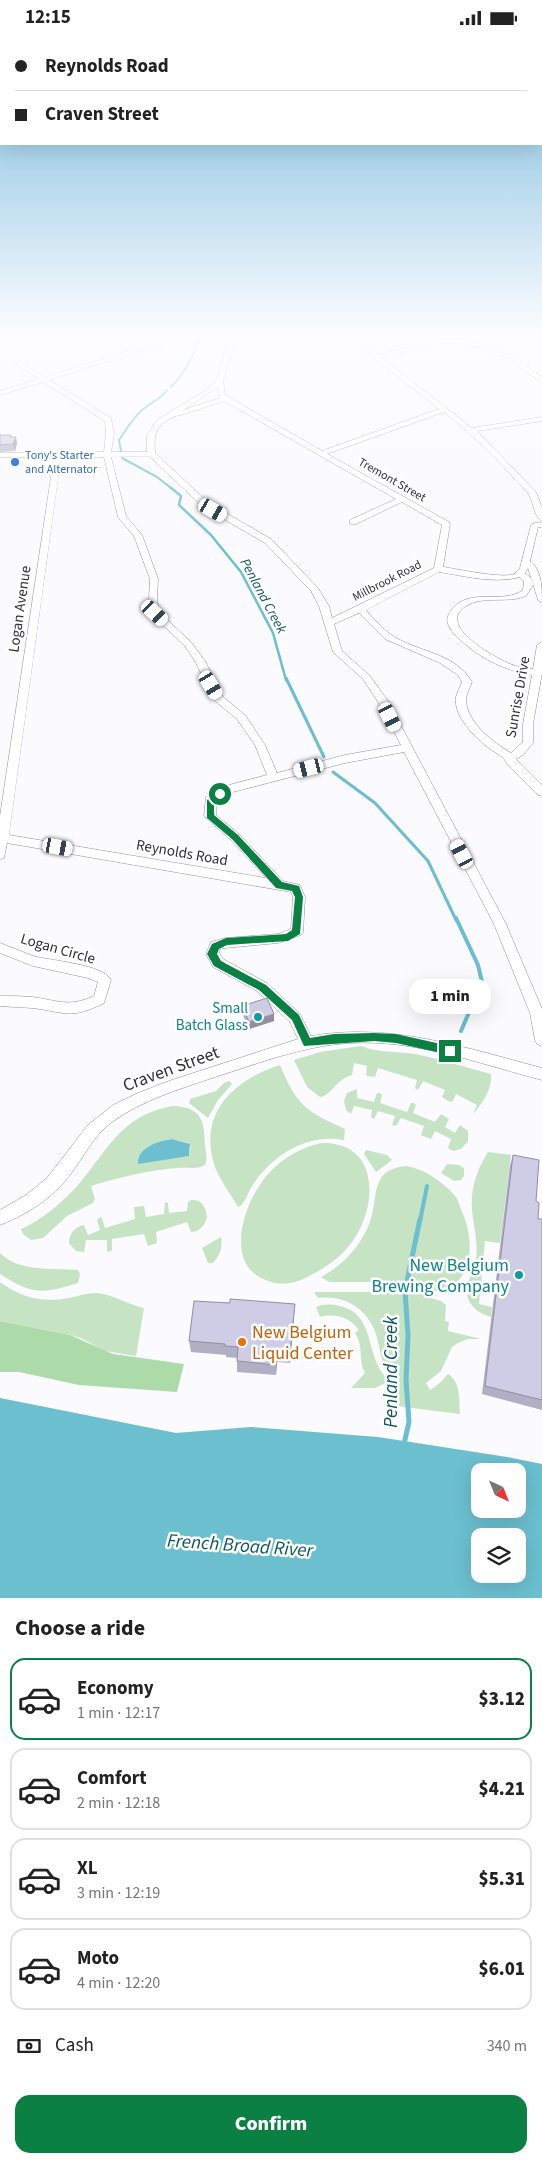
<!DOCTYPE html>
<meta charset="utf-8">
<style>
:root{--surface:#fff;--page:#f2f2f2;--text:#222;--muted:#767676;--line:#e0e0e0;--accent:#0b8043}
body{margin:0;font-family:"Source Sans 3",sans-serif;background:var(--page);color:var(--text);height:100vh;display:flex;flex-direction:column;font-size:19px;white-space:nowrap}
*{box-sizing:border-box;margin:0}
p{font-size:16px;color:var(--muted)}
.icon{flex:none;width:28px;height:28px;fill:none;stroke:currentColor;stroke-width:2;stroke-linecap:round;stroke-linejoin:round}
.map{position:relative;height:1563px;overflow:hidden}
.sheet{display:flex;flex-direction:column;background:var(--surface);flex:1}
.sheet>*{flex:none}
.top-card{position:absolute;left:0px;top:0px;width:542px;height:110px;box-shadow:0 5px 20px #0002;display:grid;align-content:center;height:110px;padding:0 15px;background:var(--surface)}
.needle{width:32px;rotate:137deg}
.fabs{position:absolute;left:471px;top:1428px;display:grid;gap:10px}
.fabs a{display:grid;place-items:center;width:55px;height:55px;border-radius:10px;background:var(--surface);box-shadow:0 5px 20px #0002;font-size:25px}
.end{position:absolute;width:22px;height:22px;margin:-11px;border:6px solid #0b8043;background:#fff;box-shadow:0 0 0 2px #fff}
.from{border-radius:50%}
.bubble{position:absolute;height:35px;border-radius:15px;background:var(--surface);box-shadow:0 5px 20px #0002;font-size:16px;font-weight:800;line-height:35px;text-align:center}
.car{position:absolute;width:15px;height:30px;margin:-15px -8px;border-radius:6px;box-shadow:0 0 4px 1px #0007;background:linear-gradient(#fff 24%,#345 0 40%,#fff 0 76%,#345 0 86%,#fff 0)}
.top-card b{display:flex;align-items:center;gap:18px;height:48px;font-size:19px}
.top-card b+b{border-top:1px solid var(--line)}
.top-card i{width:12px;height:12px;background:var(--text)}
ul{padding:0;list-style:none}
li{display:flex;align-items:center;gap:15px;height:82px;margin:0 10px 8px;padding:0 5px;border:2px solid var(--line);border-radius:15px}
li div{flex:1}
li b{display:block;font-size:19px}
li em{font-style:normal;font-weight:800}
li.active{border-color:var(--accent)}
li>.icon{width:45px;height:45px;stroke-width:1.5}
h2{padding:0 15px;font-size:22px;line-height:60px}
.pay{display:flex;align-items:center;gap:12px;height:55px;padding:0 15px;font-size:19px}
.pay p{margin-inline-start:auto}
.cta{display:flex;gap:10px;margin-top:auto;padding:10px 15px}
.cta a{flex:1;height:58px;border-radius:15px;background:var(--accent);color:#fff;font-size:20px;font-weight:800;line-height:58px;text-align:center}
.status{display:flex;justify-content:space-between;align-items:center;height:35px;padding:0 25px;background:var(--surface);direction:ltr}
.status svg{height:14px;fill:currentColor}
.map>svg:first-child{display:block}
</style>
<div class="status"><b>12:15</b><svg viewBox="0 0 49 12"><path d="M0 12V9h3v3zM5 12V6h3v6zM10 12V3h3v9zM15 12V0h3v12zM26 1h20v11H26zM47 4h2v5h-2z"/></svg></div>
<div class="map">
<svg width="542" height="1563" viewBox="0 0 542 1563">
<rect width="100%" height="100%" fill="#fafaff"/>
<g fill="#c6e4c4" fill-rule="evenodd">
<path d="M361 1011C377 1018 396 1016 415 1019 440 1024 465 1032 491 1039 493 1052 482 1070 473 1079L477 1070 456 1059 453 1066 450 1067 442 1062 445 1055 423 1046 418 1055 415 1053 417 1045 378 1033 375 1042 367 1041 366 1039 367 1031 354 1028 352 1040C335 1045 331 1061 320 1062L307 1052 294 1025 320 1017Z"/>
<path d="M280 1030C297 1071 306 1076 345 1094L344 1105C307 1098 272 1120 252 1151 248 1157 245 1170 238 1172 231 1160 220 1145 215 1132 197 1079 233 1045 280 1030Z"/>
<polygon points="230,1046 232,1049 218,1065 208,1083 189,1068 190,1064 216,1056 224,1048"/>
<polygon points="357,1054 357,1063 374,1067 377,1058 380,1058 382,1060 380,1068 407,1077 411,1068 414,1068 416,1070 413,1078 435,1087 441,1079 449,1084 445,1092 455,1098 460,1090 468,1096 468,1106 461,1114 453,1116 448,1113 451,1104 435,1096 431,1104 421,1100 424,1091 401,1083 396,1091 392,1090 395,1081 378,1076 374,1084 371,1082 372,1075 354,1071 351,1079 346,1075 344,1066 347,1058"/>
<path d="M172 1071C202 1072 204 1085 205 1110 206 1118 208 1123 205 1130 196 1135 188 1132 178 1133 148 1135 120 1142 91 1151L95 1164 93 1168 67 1181 43 1203 31 1205 23 1199 21 1194C42 1185 63 1167 78 1150 109 1114 120 1081 172 1071ZM172 1104 188 1108 191 1112 189 1121 138 1128C144 1112 155 1107 172 1104Z"/>
<path d="M322 1108C377 1107 378 1165 356 1201 346 1218 329 1231 311 1240 299 1247 285 1251 271 1247 220 1233 244 1164 270 1137 284 1122 302 1112 322 1108Z"/>
<polygon points="366,1115 387,1120 392,1125 376,1137 364,1119"/>
<path d="M488 1117 511 1120 500 1208 485 1206 479 1269 492 1272 491 1282C481 1279 471 1273 468 1263 463 1251 474 1237 476 1226 478 1211 475 1198 473 1183 469 1159 475 1138 488 1117Z"/>
<polygon points="447,1129 459,1130 464,1133 464,1141 461,1145 454,1146 441,1138"/>
<path d="M406 1131C425 1134 443 1147 455 1161 459 1166 460 1173 463 1179 476 1211 473 1254 431 1257V1263L441 1266 446 1270 445 1286 449 1287 448 1296 481 1304H468L458 1308 452 1312 441 1336 426 1348 430 1355 440 1348 448 1339C461 1347 459 1365 460 1379L388 1370V1347L375 1353H351L365 1338C358 1325 364 1312 355 1298L359 1295C349 1282 336 1278 320 1282L316 1272C324 1269 331 1269 339 1271 377 1278 364 1323 388 1344L392 1340C377 1325 382 1312 374 1294 364 1271 342 1260 318 1263L314 1257H382V1247H329L321 1242C346 1229 368 1203 373 1175 375 1165 375 1154 380 1145 385 1135 396 1132 406 1131Z"/>
<path d="M191 1165C202 1164 206 1172 207 1182 205 1190 200 1197 191 1197L187 1187 156 1197 157 1208 148 1211 144 1199 112 1204V1215L109 1217 107 1216V1205H86L84 1217 76 1216 69 1208C69 1199 74 1192 84 1190L88 1200 100 1195 97 1185 100 1182 102 1183 105 1193 135 1184 134 1172 144 1171 146 1182 164 1179 165 1167 168 1168 169 1178 187 1176 188 1167Z"/>
<path d="M221 1202C223 1212 220 1220 213 1228H208L202 1213Z"/>
<path d="M0 1218C18 1237 54 1233 78 1235L80 1239 78 1248C42 1259 32 1260 0 1239Z"/>
<path d="M0 1247C22 1263 43 1268 69 1263 78 1261 87 1258 96 1258 113 1259 128 1270 144 1273L136 1321 105 1316 81 1303 70 1300 0 1286Z"/>
</g>
<polygon fill="#acdba9" points="0,1286 70,1300 113,1319 184,1329 177,1357 79,1350 19,1337 0,1337"/>
<g fill="#6bbfcf" fill-rule="evenodd">
<path d="M172 1104 190 1109 189 1121 138 1129C137 1112 159 1106 172 1104Z"/>
<path d="M0 1363 176 1398 251 1392 378 1402 507 1422 542 1429V1563H0ZM518 1436V1474H480V1436ZM518 1501V1539H480V1501Z"/>
</g>
<g fill="none" stroke-linecap="round" stroke-linejoin="round">
<g stroke="#6bbfcf" stroke-width="2">
<path d="M171 352C184 339 191 325 198 308L195 300"/>
<path d="M121 416 119 405C126 395 132 384 142 375 150 368 160 365 167 355"/>
<polyline points="122,423 157,442 171,453"/>
</g>
<polyline stroke="#6bbfcf" stroke-width="2.5" points="170,452 181,461 179,470 211,500 241,537 273,598 286,645"/>
<g stroke="#6bbfcf" stroke-width="3">
<polyline points="286,643 324,722"/>
<polyline points="333,737 375,768 428,826 456,885"/>
</g>
<g stroke="#6bbfcf" stroke-width="4">
<polyline points="456,883 478,930 482,947 461,996"/>
<polyline points="420,1186 427,1151"/>
</g>
<polyline stroke="#6bbfcf" stroke-width="5" points="404,1409 409,1387 406,1345 408,1300 405,1256 420,1184"/>
<defs>
<g id="minor">
<path d="M180 300H190L49 345 111 383 114 399 111 417H147V401L157 385 205 356 217 344 230 300H236L223 345 225 360 322 416 439 374 345 300H352L378 320 438 304H459L482 310 514 322 542 343V348L510 324 478 312 459 308H438L382 323 472 393 542 382V386L477 396 536 457 542 473V486C533 482 534 465 527 457 501 428 474 401 444 377L327 419 449 487 450 489 443 532C457 534 503 544 514 539 517 537 518 535 520 533L531 490 535 488H542V492H538L530 526C542 535 542 553 542 568L538 565 528 533 525 538 532 544 533 550 526 561C508 569 483 560 466 571 435 590 494 622 510 629 517 632 525 633 533 634L537 610 542 607V638L533 689V708L523 720 516 724 542 750V761L538 760 507 729C504 721 497 719 490 714 476 703 453 682 456 662 457 657 460 652 462 647L458 640 440 628 385 604 359 578 334 589 342 616 369 640 388 666 506 889 542 974V1011L537 1009 535 1005 530 978 494 889 404 717 345 728 233 757 216 767V780L239 799 283 846 300 850 305 862 303 897 301 900 278 908 225 913 220 914 219 918 223 924 267 948 300 979 311 1001C390 987 466 1013 542 1033V1045C480 1029 415 1004 350 1008 303 1011 259 1028 215 1042 180 1054 142 1065 112 1087 93 1101 83 1123 70 1140 53 1163 26 1180 0 1190V1175L26 1160 47 1143 88 1090 113 1070 138 1058 169 1046 298 1004 290 987 257 956 213 932 206 919 211 907 225 903 278 899 291 894 293 862 291 857 7 808 4 823 0 824V781L54 422H0V418L104 417 106 399 105 386 43 347 0 360V356L39 344 16 329V327H20L45 342ZM217 351 220 363 183 375 209 358ZM224 366 396 464 350 485V489H356L402 467 442 490 434 533 332 583 329 571 318 553 271 504 209 468 155 418C155 413 154 407 155 402 157 389 171 381 181 380ZM149 421 203 472 265 508 311 556 319 571 333 617 363 644 378 667 401 710 345 720 277 738 265 710 245 680 223 662 205 626 190 606 159 577 157 564 158 544 142 500 126 481 111 422ZM61 422H104L118 482 134 501 150 544 149 564 150 578 184 610 195 626 215 666 237 684 255 710 267 740 225 751 206 762 204 781 231 805 266 843 9 800ZM439 537C465 541 494 549 520 542L524 547 523 555C502 571 466 549 449 579 442 590 458 603 466 610 486 626 507 636 532 640L523 689V707L511 718C493 707 468 689 466 666 466 659 470 653 472 647 456 620 426 618 400 605 386 598 376 587 366 575Z"/>
<path d="M0 908C11 912 22 917 33 921 51 926 103 929 111 945L104 968C71 985 65 977 32 973 21 972 10 972 0 971V961C11 961 21 961 32 962 57 965 68 973 94 961L98 947 88 943 33 931 0 918Z"/>
</g>
</defs>
<use href="#minor" stroke="#928fa6" stroke-width="1"/>
<use href="#minor" fill="#fff" fill-rule="evenodd"/>
</g>
<g fill="#b2afc5">
<polygon points="0,400 11,400 11,402 17,408 15,416 0,417"/>
<polygon points="242,971 274,986 249,994 242,978"/>
<polygon points="513,1120 536,1166 538,1184 542,1184 542,1375 482,1359 510,1130"/>
<polygon points="230,1268 295,1269 290,1328 277,1327 276,1340 237,1337 237,1323 226,1322 226,1320 191,1317 189,1306"/>
</g>
<g fill="#918fa0">
<polygon points="16,402 17,408 15,416 13,409"/>
<polygon points="274,979 274,986 249,994 249,987"/>
<polygon points="295,1269 294,1280 290,1328 290,1317"/>
<polygon points="277,1316 277,1327 276,1340 276,1330"/>
</g>
<g fill="#cfcce5" stroke="#918fa0">
<polygon points="0,400 11,400 10,402 16,402 13,409 0,410"/>
<polygon points="267,963 274,979 249,987 242,971"/>
<polygon points="513,1120 539,1125 536,1166 539,1168 538,1184 542,1184 542,1365 485,1351"/>
<polygon points="230,1264 295,1269 290,1317 277,1316 276,1330 237,1326 238,1312 225,1311 225,1309 189,1306 194,1266 230,1268"/>
</g>
<linearGradient id="sky" x2="0" y2="1"><stop stop-color="#76b8de"/><stop offset="0.58" stop-color="#fdfdff"/><stop offset="1" stop-color="#fdfdff" stop-opacity="0"/></linearGradient>
<rect width="542" height="519" fill="url(#sky)"/>
<polygon fill="#0b8043" points="220,756 224,759 214,766 214,780 238,800 282,847 299,851 303,862 300,899 288,906 227,910 219,914 217,919 221,926 266,950 299,980 310,1003 334,999 374,998 396,999 450,1011 455,1016 454,1019 450,1020 396,1008 374,1006 304,1011 292,985 259,955 214,931 207,919 212,909 226,903 286,899 292,895 295,862 292,856 276,853 232,804 207,783 207,765"/>
<circle fill="#3f7fe0" stroke="#fff" stroke-width="2" cx="15" cy="427" r="5"/>
<g fill="#0f9aa8" stroke="#fff" stroke-width="2">
<circle cx="258" cy="982" r="5"/>
<circle cx="519" cy="1240" r="5"/>
</g>
<circle fill="#e8710a" stroke="#fff" stroke-width="2" cx="242" cy="1307" r="5"/>
<g text-anchor="middle" dominant-baseline="central" stroke-width="5" stroke-linejoin="round" paint-order="stroke">
<g font-size="12" fill="#366cbe" stroke="#fff" text-anchor="start">
<text x="25" y="420">Tony's Starter<tspan x="25" dy="14">and Alternator</tspan></text>
</g>
<g font-size="12" fill="#302f38" stroke="#fff">
<text transform="translate(392 445) rotate(30)">Tremont Street</text>
<text transform="translate(387 546) rotate(-27)">Millbrook Road</text>
</g>
<g font-size="14" font-style="italic" fill="#08545f" stroke="#fff">
<text transform="translate(263 561) rotate(62)">Penland Creek</text>
</g>
<g font-size="15" fill="#302f38" stroke="#fff">
<text transform="translate(20 574) rotate(-82)">Logan Avenue</text>
<text transform="translate(518 662) rotate(-80)">Sunrise Drive</text>
<text transform="translate(182 818) rotate(10)">Reynolds Road</text>
<text transform="translate(58 914) rotate(16)">Logan Circle</text>
</g>
<g font-size="15" fill="#0d838f" stroke="#fff" text-anchor="end">
<text x="248" y="973">Small<tspan x="248" dy="17">Batch Glass</tspan></text>
</g>
<g font-size="18" fill="#302f38" stroke="#fff">
<text transform="translate(171 1034) rotate(-20)">Craven Street</text>
</g>
<g font-size="18" fill="#0d838f" stroke="#fff" text-anchor="end">
<text x="509" y="1230">New Belgium<tspan x="509" dy="21">Brewing Company</tspan></text>
</g>
<g font-size="18" fill="#c56008" stroke="#fff" text-anchor="start">
<text x="252" y="1297">New Belgium<tspan x="252" dy="21">Liquid Center</tspan></text>
</g>
<g font-size="19" font-style="italic" fill="#08545f" stroke="#fff">
<text transform="translate(391 1337) rotate(-90)">Penland Creek</text>
<text transform="translate(240 1511) rotate(4)">French Broad River</text>
</g>
</g>
</svg>
<div class="fabs">
<a><svg class="needle" viewBox="-14 -14 28 28"><path d="M0-13l5 13h-10z" fill="#e53935"/><path d="M0 13l5-13h-10z" fill="#767676"/></svg></a>
<a><svg class="icon" aria-label="layers" viewBox="0 0 24 24"><path d="M12 4l9 5-9 5-9-5zM3 14l9 5 9-5"/></svg></a>
</div>
<i class="end from" style="left:220px;top:759px"></i>
<i class="end" style="left:450px;top:1016px"></i>
<div class="bubble" style="left:409px;top:944px;width:82px">1 min</div>
<i class="car" style="left:213px;top:475px;rotate:120deg"></i>
<i class="car" style="left:155px;top:578px;rotate:133deg"></i>
<i class="car" style="left:211px;top:650px;rotate:149deg"></i>
<i class="car" style="left:390px;top:682px;rotate:153deg"></i>
<i class="car" style="left:309px;top:733px;rotate:256deg"></i>
<i class="car" style="left:58px;top:812px;rotate:100deg"></i>
<i class="car" style="left:462px;top:819px;rotate:332deg"></i>
<div class="top-card">
<b><i class="from"></i>Reynolds Road</b>
<b><i></i>Craven Street</b>
</div>
</div>
<section class="sheet">
<h2>Choose a ride</h2>
<ul>
<li class="active"><svg class="icon" aria-label="car" viewBox="0 0 24 24"><path d="M5 17H2v-5l4-1 3-4h7l3 4 3 1v5h-3M9 17h6M6 11h13"/><circle cx="7" cy="17" r="2"/><circle cx="17" cy="17" r="2"/></svg><div><b>Economy</b><p>1 min · 12:17</p></div><em>$3.12</em></li>
<li><svg class="icon" aria-label="car" viewBox="0 0 24 24"><path d="M5 17H2v-5l4-1 3-4h7l3 4 3 1v5h-3M9 17h6M6 11h13"/><circle cx="7" cy="17" r="2"/><circle cx="17" cy="17" r="2"/></svg><div><b>Comfort</b><p>2 min · 12:18</p></div><em>$4.21</em></li>
<li><svg class="icon" aria-label="car" viewBox="0 0 24 24"><path d="M5 17H2v-5l4-1 3-4h7l3 4 3 1v5h-3M9 17h6M6 11h13"/><circle cx="7" cy="17" r="2"/><circle cx="17" cy="17" r="2"/></svg><div><b>XL</b><p>3 min · 12:19</p></div><em>$5.31</em></li>
<li><svg class="icon" aria-label="car" viewBox="0 0 24 24"><path d="M5 17H2v-5l4-1 3-4h7l3 4 3 1v5h-3M9 17h6M6 11h13"/><circle cx="7" cy="17" r="2"/><circle cx="17" cy="17" r="2"/></svg><div><b>Moto</b><p>4 min · 12:20</p></div><em>$6.01</em></li>
</ul>
<div class="pay"><svg class="icon" aria-label="cash" viewBox="0 0 24 24"><path d="M3 7h18v10H3z"/><circle cx="12" cy="12" r="2"/></svg>Cash<p>340 m</p></div>
<div class="cta"><a>Confirm</a></div>
</section>
